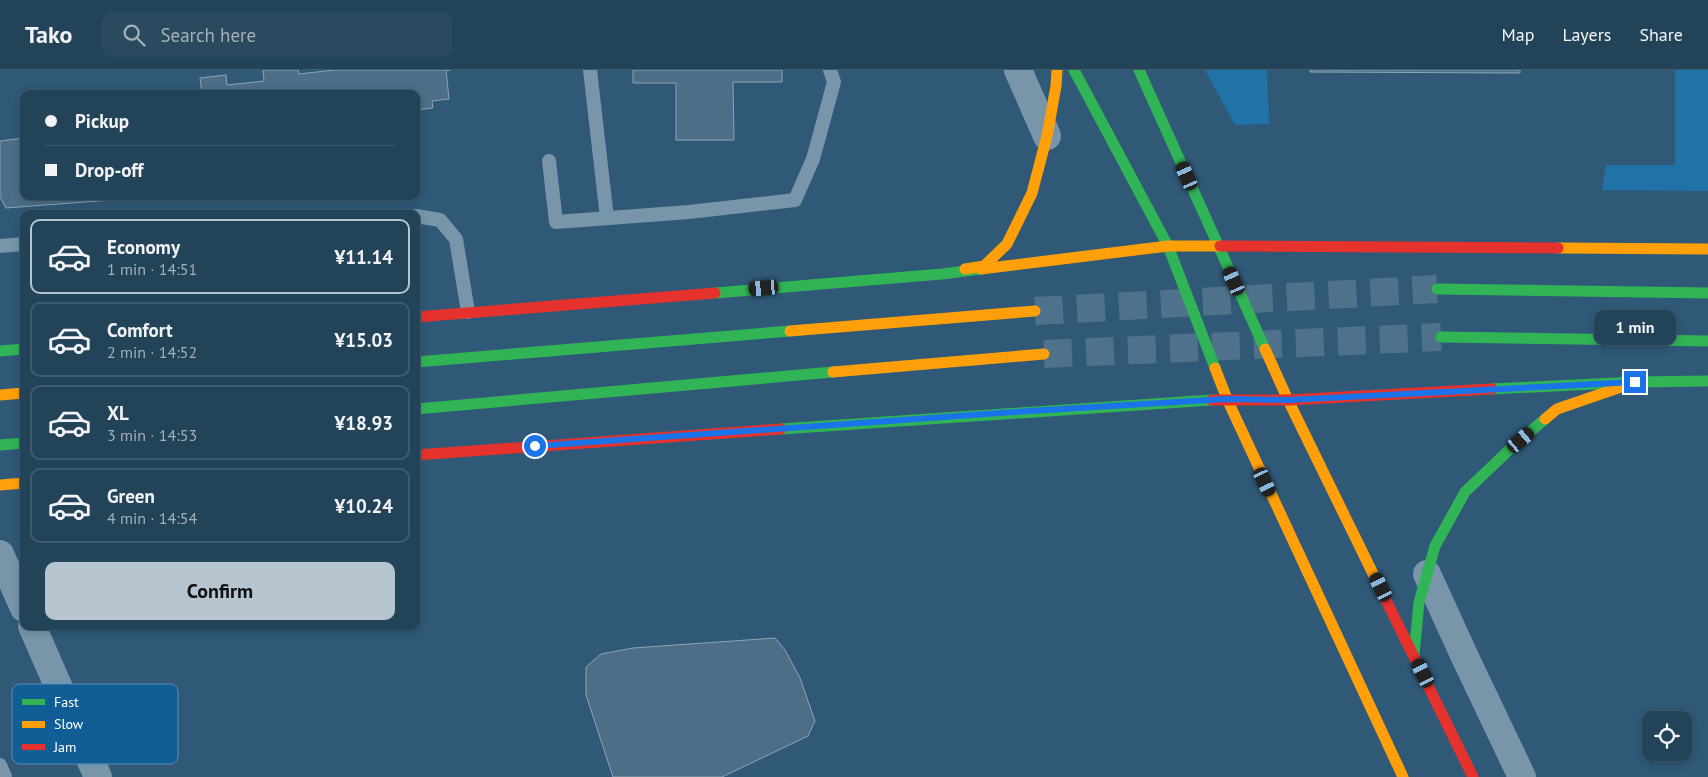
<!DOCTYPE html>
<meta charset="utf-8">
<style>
:root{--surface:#234359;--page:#2b4a5f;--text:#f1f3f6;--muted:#a3b0ba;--line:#405c6f;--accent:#b6c5cf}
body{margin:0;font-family:"PT Sans",sans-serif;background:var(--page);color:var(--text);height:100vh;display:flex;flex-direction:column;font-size:19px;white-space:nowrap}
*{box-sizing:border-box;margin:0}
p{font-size:16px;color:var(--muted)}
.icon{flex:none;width:28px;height:28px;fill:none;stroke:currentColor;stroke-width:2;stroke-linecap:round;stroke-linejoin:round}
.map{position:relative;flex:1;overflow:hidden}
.sheet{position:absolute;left:20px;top:140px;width:400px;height:420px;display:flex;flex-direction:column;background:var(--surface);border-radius:10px;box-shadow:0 2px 8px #0003,0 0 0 1px var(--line)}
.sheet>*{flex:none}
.guide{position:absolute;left:20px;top:20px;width:400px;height:110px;border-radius:10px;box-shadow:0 2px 8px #0003,0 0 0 1px var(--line);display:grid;align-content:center;height:110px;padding:0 25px;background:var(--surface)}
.fabs{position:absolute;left:1642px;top:641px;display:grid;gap:10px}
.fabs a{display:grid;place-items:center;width:50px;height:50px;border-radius:10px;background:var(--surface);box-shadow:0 2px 8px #0003,0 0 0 1px var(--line);font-size:25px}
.end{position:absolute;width:22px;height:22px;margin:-11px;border:6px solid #1a73e8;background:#fff;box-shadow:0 0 0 2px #fff}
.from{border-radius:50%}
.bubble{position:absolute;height:35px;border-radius:10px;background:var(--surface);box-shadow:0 2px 8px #0003,0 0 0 1px var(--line);font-size:16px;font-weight:800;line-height:35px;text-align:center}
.car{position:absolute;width:15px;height:30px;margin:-15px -8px;border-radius:6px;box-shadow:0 0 4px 1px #0007;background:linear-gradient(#222 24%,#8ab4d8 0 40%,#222 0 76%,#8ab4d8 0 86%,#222 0)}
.guide b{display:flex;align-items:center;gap:18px;height:48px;font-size:19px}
.guide b+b{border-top:1px solid var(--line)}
.guide i{width:12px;height:12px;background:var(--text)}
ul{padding:9px 0 0;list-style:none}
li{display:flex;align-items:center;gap:15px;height:75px;margin:0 10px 8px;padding:0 15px;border:2px solid var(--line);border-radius:10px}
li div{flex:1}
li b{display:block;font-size:19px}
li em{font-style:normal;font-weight:800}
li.current{border-color:var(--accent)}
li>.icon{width:45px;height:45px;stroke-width:1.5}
.cta{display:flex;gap:10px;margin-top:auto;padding:10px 25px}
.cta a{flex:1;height:58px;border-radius:10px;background:var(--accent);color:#111;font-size:20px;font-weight:800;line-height:58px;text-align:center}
header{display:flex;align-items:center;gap:30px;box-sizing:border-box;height:70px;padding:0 25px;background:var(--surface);border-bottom:1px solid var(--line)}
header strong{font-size:24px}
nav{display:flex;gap:28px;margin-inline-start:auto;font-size:18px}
.search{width:350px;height:45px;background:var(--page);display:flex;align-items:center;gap:12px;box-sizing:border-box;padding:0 18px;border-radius:10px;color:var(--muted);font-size:19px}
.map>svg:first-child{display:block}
</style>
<header>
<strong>Tako</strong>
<div class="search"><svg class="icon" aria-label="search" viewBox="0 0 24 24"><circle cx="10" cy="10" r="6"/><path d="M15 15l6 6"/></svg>Search here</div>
<nav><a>Map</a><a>Layers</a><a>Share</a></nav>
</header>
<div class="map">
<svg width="1708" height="707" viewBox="0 0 1708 707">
<rect width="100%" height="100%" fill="#2f5977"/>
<g fill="#2272aa">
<polygon points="1205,0 1267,0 1269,54 1235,55"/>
<polygon points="1675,0 1708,0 1708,121 1602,120 1606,95 1675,95"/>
</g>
<g fill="#4d6e86" stroke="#8ca5b7">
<polygon points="263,0 298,0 299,4 334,0 450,0 446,0 449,29 432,31 433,38 416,40 416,24 202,24 200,8 226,5 227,15 264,11"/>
<polygon points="633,0 782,0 782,12 733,12 734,70 676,70 676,13 633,13"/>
<polygon points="1310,0 1520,0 1520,3 1310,2"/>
<polygon points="24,68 24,126 152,127 6,138 0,127 0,71"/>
<polygon points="775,568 785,580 800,608 815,651 808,666 722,707 613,707 586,625 586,597 601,584 633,578"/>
</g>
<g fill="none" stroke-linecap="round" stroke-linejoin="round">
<g stroke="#4e728b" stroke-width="28" stroke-dasharray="28 14" stroke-linecap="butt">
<polyline points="1035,241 1437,219"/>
<polyline points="1044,284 1441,267"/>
</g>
<g stroke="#7895a9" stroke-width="14">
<polyline points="590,0 607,148"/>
<polyline points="549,91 556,152 689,142 795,130 813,89 834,12 830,0"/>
<polyline points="416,146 440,150 456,169 468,242"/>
<polyline points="0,176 24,174"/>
<polyline points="0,695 5,707"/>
</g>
<g stroke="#7895a9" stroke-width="28">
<polyline points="1018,0 1047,66"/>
<polyline points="0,484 24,538"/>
<polyline points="1427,504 1463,583 1522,707"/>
<polyline points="32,556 98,707"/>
</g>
<g stroke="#30b455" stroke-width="11">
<polyline points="1074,0 1168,176 1215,298"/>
<polyline points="1139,0 1265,279"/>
<polyline points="1437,219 1708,223"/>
<polyline points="715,223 942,204 981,199"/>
<polyline points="1441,267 1708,271"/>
<polyline points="0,281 24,279"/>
<polyline points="416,292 790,261"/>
<polyline points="1492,319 1635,312 1708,311"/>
<polyline points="416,339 833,302"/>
<polyline points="781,359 1212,330"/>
<polyline points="0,375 24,373"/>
<polyline points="1414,585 1419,532 1435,476 1465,422 1509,380 1545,349"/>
</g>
<g stroke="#ff9f0a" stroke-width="11">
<polyline points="1558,178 1708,179"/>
<polyline points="965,199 984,196 1007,174 1032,123 1047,66 1056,16 1057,0"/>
<polyline points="981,199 1168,176 1220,176"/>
<polyline points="790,261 1035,241"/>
<polyline points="1265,279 1288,330 1380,518"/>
<polyline points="1215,298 1227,329 1403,707"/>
<polyline points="833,302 1044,284"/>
<polyline points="0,325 24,323"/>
<polyline points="1545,349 1557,339 1624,316"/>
<polyline points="0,415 24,413"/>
</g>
<g stroke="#e5322d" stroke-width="11">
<polyline points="1220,176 1558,178"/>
<polyline points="416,247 715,223"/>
<polyline points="1212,330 1288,330 1492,319"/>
<polyline points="416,385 781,359"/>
<polyline points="1380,518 1473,707"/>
</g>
</g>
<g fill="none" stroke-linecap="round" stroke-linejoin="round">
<polyline stroke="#1a73e8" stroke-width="6" points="535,376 1030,341 1226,329 1288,330 1635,312"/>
</g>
<rect x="12" y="614" width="166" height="80" rx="8" fill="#115d95" stroke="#588eb5" stroke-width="1"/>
<rect x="22" y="629" width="23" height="6" fill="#30b455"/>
<rect x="22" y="651" width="23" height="7" fill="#ff9f0a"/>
<rect x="22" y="674" width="23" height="6" fill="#e5322d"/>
<g font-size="14" fill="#fff">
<text x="54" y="637">Fast</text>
<text x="54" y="659">Slow</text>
<text x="54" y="682">Jam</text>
</g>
</svg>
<div class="fabs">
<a><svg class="icon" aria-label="locate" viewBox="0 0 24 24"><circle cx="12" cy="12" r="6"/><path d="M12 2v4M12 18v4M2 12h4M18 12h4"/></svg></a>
</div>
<i class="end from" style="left:535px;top:376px"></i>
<i class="end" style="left:1635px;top:312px"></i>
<div class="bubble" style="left:1594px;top:240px;width:82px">1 min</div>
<i class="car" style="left:1187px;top:106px;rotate:336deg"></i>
<i class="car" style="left:1234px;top:211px;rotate:336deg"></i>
<i class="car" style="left:764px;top:218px;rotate:265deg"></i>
<i class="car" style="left:1521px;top:370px;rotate:50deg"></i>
<i class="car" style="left:1265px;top:412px;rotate:155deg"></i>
<i class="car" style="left:1381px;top:517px;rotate:333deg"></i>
<i class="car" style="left:1423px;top:603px;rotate:334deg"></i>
<div class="guide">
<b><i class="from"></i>Pickup</b>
<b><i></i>Drop-off</b>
</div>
<section class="sheet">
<ul>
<li class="current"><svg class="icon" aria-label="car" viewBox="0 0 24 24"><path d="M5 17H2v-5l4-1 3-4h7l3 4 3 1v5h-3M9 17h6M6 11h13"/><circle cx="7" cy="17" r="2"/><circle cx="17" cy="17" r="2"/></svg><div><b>Economy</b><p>1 min · 14:51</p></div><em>¥11.14</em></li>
<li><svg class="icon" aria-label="car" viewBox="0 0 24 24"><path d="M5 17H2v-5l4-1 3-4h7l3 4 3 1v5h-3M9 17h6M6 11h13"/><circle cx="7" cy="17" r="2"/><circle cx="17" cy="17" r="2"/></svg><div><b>Comfort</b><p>2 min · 14:52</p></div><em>¥15.03</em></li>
<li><svg class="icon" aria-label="car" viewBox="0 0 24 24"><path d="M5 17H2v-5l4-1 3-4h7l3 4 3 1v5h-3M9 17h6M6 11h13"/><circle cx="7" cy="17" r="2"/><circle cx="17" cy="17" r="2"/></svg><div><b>XL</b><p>3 min · 14:53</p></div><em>¥18.93</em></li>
<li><svg class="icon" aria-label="car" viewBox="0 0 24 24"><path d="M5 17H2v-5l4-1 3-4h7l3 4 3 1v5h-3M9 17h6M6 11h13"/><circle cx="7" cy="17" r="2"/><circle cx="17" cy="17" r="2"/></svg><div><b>Green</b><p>4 min · 14:54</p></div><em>¥10.24</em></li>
</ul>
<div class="cta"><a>Confirm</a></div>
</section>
</div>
